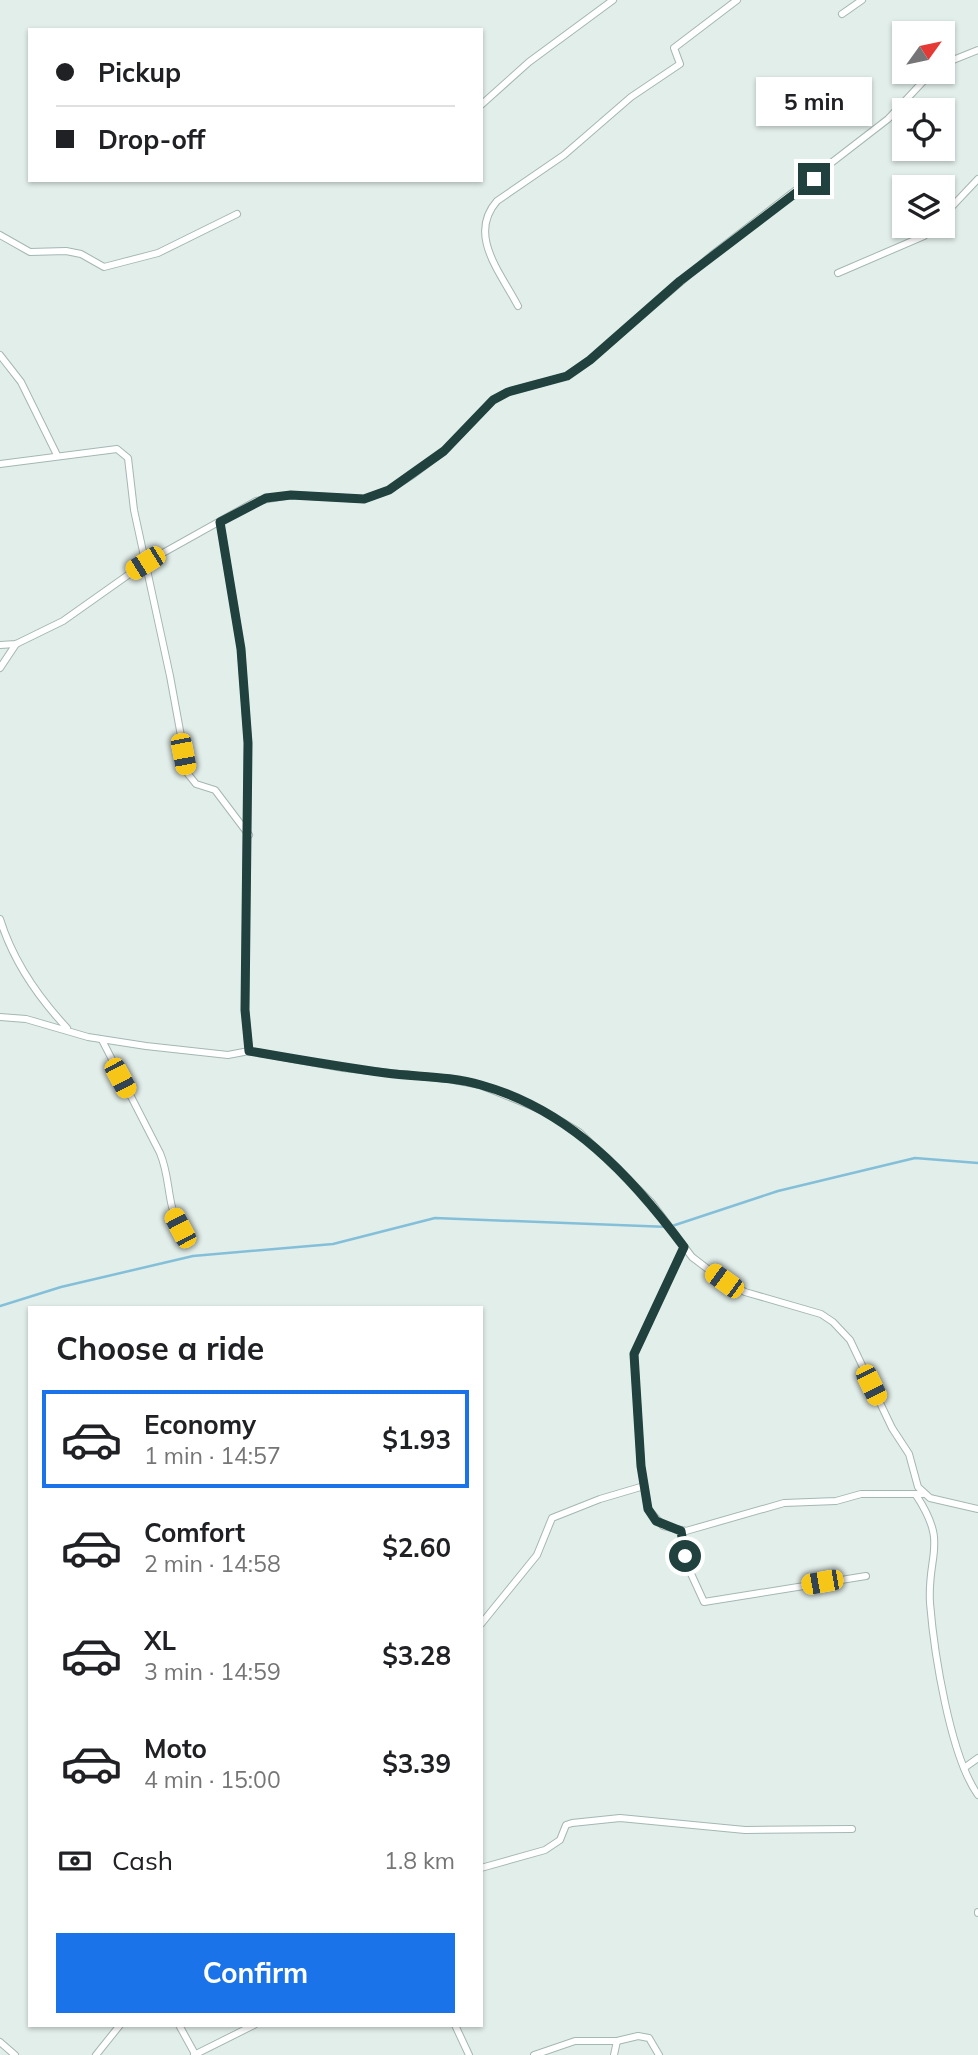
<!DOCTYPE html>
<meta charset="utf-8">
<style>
:root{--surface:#fff;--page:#f6f6f6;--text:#202124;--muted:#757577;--line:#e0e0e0;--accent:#1a73e8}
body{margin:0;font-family:Mulish,sans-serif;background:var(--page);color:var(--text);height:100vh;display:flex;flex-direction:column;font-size:26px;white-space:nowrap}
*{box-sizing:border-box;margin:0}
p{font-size:23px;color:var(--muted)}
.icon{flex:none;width:38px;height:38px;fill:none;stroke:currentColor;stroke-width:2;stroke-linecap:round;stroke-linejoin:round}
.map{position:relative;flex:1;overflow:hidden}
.details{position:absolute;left:28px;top:1306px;width:455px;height:721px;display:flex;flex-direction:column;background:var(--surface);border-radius:0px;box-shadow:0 2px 5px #0004}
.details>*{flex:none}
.top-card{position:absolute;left:28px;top:28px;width:455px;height:154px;border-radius:0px;box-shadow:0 2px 5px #0004;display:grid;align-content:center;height:154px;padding:0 28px;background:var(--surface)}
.needle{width:46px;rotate:57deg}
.tools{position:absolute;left:892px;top:21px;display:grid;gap:14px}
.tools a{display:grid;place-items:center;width:63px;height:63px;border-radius:0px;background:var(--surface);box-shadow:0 2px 5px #0004;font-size:35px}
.end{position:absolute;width:32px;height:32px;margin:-16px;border:9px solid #20413d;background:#fff;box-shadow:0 0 0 4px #fff}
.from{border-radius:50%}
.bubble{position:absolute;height:49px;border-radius:0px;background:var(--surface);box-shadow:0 2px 5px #0004;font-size:23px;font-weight:700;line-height:49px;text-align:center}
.car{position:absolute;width:21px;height:42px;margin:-21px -10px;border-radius:9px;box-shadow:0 0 5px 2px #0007;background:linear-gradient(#f5c518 24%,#345 0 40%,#f5c518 0 76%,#345 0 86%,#f5c518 0)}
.top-card b{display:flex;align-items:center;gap:24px;height:66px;font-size:26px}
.top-card b+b{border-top:2px solid var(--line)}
.top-card i{width:18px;height:18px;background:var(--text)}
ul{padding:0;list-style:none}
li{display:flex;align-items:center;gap:21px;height:98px;margin:0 14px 10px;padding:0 14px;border:4px solid transparent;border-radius:0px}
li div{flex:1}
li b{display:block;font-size:26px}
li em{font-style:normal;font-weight:700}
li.active{border-color:var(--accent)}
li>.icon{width:63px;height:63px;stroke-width:1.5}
h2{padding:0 28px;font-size:32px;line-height:84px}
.pay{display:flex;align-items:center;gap:18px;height:77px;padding:0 28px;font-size:26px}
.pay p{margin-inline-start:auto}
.primary-button{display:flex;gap:14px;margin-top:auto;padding:14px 28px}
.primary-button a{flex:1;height:80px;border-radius:0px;background:var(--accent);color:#fff;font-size:28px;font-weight:700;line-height:80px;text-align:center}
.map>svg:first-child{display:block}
</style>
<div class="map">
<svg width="978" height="2055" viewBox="0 0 978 2055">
<rect width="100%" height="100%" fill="#e2eeea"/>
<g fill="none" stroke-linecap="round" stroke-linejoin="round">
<polyline stroke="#84bfd9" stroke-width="2.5" points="0,1306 61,1287 193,1256 333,1244 435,1218 669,1227 778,1191 915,1158 978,1163"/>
<defs>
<g id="street">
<polyline points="842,14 862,0"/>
<polyline points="943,64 978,50"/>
<polyline points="481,105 529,62 613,0"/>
<polyline points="943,216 978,179"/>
<polyline points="0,235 30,252 66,251 81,254 104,267 158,253 237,214"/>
<polyline points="838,273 924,236 935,226"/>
<path d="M518 306C501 273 467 235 497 201L564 155 631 97 680 64 674 48 737 0"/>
<polyline points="0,355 21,382 57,455"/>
<polyline points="0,464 117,449 128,458 134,510 170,676 188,774 196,784 215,790 249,835"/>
<polyline points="220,522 241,649 248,743 245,1010 249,1051"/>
<polyline points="0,645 16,644 63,621 145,563 256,501 291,495 364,499 389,490 411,476 444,451 493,400 508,392 567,376 590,360 712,255 888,119 932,72"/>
<polyline points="0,668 16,644"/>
<path d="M0 919C13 961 37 996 67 1028"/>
<polyline points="0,1017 26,1019 88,1037 146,1046 228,1055 249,1051 343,1068 448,1079 480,1085 544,1111 579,1132 626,1177 651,1202 692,1257 709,1270 745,1292 821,1314 833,1322 850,1340 892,1428 909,1454 918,1487 930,1498 978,1509"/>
<path d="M102 1040 160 1153C171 1179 166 1202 180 1228"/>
<polyline points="684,1247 634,1354 641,1466 648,1509 663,1526 686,1531 784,1503 836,1501 861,1494 923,1494"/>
<path d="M916 1495C949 1545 927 1553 930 1603 934 1652 950 1756 978 1795"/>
<polyline points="681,1531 687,1565 704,1602 866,1576"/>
<polyline points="481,1624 537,1555 552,1518 600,1499 644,1486"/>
<polyline points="964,1768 978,1758"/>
<polyline points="481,1868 545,1850 560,1840 566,1825 572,1823 620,1818 745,1830 852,1829"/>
<polyline points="978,1913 978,1912"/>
<polyline points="179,2025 195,2054"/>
<polyline points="455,2025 469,2055"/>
<polyline points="0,2042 15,2055"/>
<polyline points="96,2055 120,2025"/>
<polyline points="194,2055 254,2025"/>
<polyline points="534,2055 575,2041 617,2041 638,2036 649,2038 659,2055"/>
<polyline points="614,2055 617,2041"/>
</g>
</defs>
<use href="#street" stroke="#a4b7b3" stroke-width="8"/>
<use href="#street" stroke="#fff" stroke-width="6"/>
</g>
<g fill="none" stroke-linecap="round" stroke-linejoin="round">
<path stroke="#20413d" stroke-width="9" d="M685 1556 681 1531 656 1521 648 1509 641 1466 634 1354 684 1247C631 1176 570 1110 481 1085 450 1076 417 1077 386 1073 340 1067 295 1059 249 1051L245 1010 248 743 241 649 220 522 266 498 291 495 364 499 389 490 444 451 493 400 508 392 567 376 590 360 680 281 814 179"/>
</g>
</svg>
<div class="tools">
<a><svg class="needle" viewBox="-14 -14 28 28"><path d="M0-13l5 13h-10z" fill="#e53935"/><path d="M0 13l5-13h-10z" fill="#757577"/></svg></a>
<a><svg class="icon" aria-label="locate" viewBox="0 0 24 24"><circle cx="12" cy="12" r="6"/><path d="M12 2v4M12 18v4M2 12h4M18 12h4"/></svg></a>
<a><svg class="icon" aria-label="layers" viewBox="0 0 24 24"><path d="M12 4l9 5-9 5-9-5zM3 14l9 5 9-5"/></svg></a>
</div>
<i class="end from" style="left:685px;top:1556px"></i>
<i class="end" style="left:814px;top:179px"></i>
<div class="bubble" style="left:756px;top:77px;width:116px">5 min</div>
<i class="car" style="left:145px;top:563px;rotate:238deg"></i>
<i class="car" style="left:183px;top:754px;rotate:169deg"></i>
<i class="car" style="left:120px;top:1078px;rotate:152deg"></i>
<i class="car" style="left:180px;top:1228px;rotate:332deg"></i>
<i class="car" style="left:724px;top:1281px;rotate:306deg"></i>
<i class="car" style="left:871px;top:1385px;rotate:154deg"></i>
<i class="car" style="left:822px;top:1582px;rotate:260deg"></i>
<div class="top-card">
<b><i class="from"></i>Pickup</b>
<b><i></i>Drop-off</b>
</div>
<section class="details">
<h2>Choose a ride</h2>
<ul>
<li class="active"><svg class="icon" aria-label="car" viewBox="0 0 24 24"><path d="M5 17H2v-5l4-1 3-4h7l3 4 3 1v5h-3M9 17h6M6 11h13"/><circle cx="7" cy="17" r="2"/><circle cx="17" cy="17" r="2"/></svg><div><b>Economy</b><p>1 min · 14:57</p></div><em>$1.93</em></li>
<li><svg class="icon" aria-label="car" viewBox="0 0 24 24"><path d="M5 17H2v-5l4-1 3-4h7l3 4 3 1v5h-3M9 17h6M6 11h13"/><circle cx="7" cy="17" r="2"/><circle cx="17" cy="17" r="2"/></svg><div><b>Comfort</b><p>2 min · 14:58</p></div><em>$2.60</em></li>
<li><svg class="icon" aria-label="car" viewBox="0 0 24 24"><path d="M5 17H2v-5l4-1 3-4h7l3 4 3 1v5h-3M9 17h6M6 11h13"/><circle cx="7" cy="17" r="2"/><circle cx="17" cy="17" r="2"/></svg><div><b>XL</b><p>3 min · 14:59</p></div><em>$3.28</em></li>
<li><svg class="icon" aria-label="car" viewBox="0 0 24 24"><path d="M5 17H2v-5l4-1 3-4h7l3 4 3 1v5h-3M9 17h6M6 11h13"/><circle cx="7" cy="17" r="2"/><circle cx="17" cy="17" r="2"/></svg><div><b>Moto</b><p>4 min · 15:00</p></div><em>$3.39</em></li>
</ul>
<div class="pay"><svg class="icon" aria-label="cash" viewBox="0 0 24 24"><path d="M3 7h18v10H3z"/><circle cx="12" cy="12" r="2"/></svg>Cash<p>1.8 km</p></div>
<div class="primary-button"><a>Confirm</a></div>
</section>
</div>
